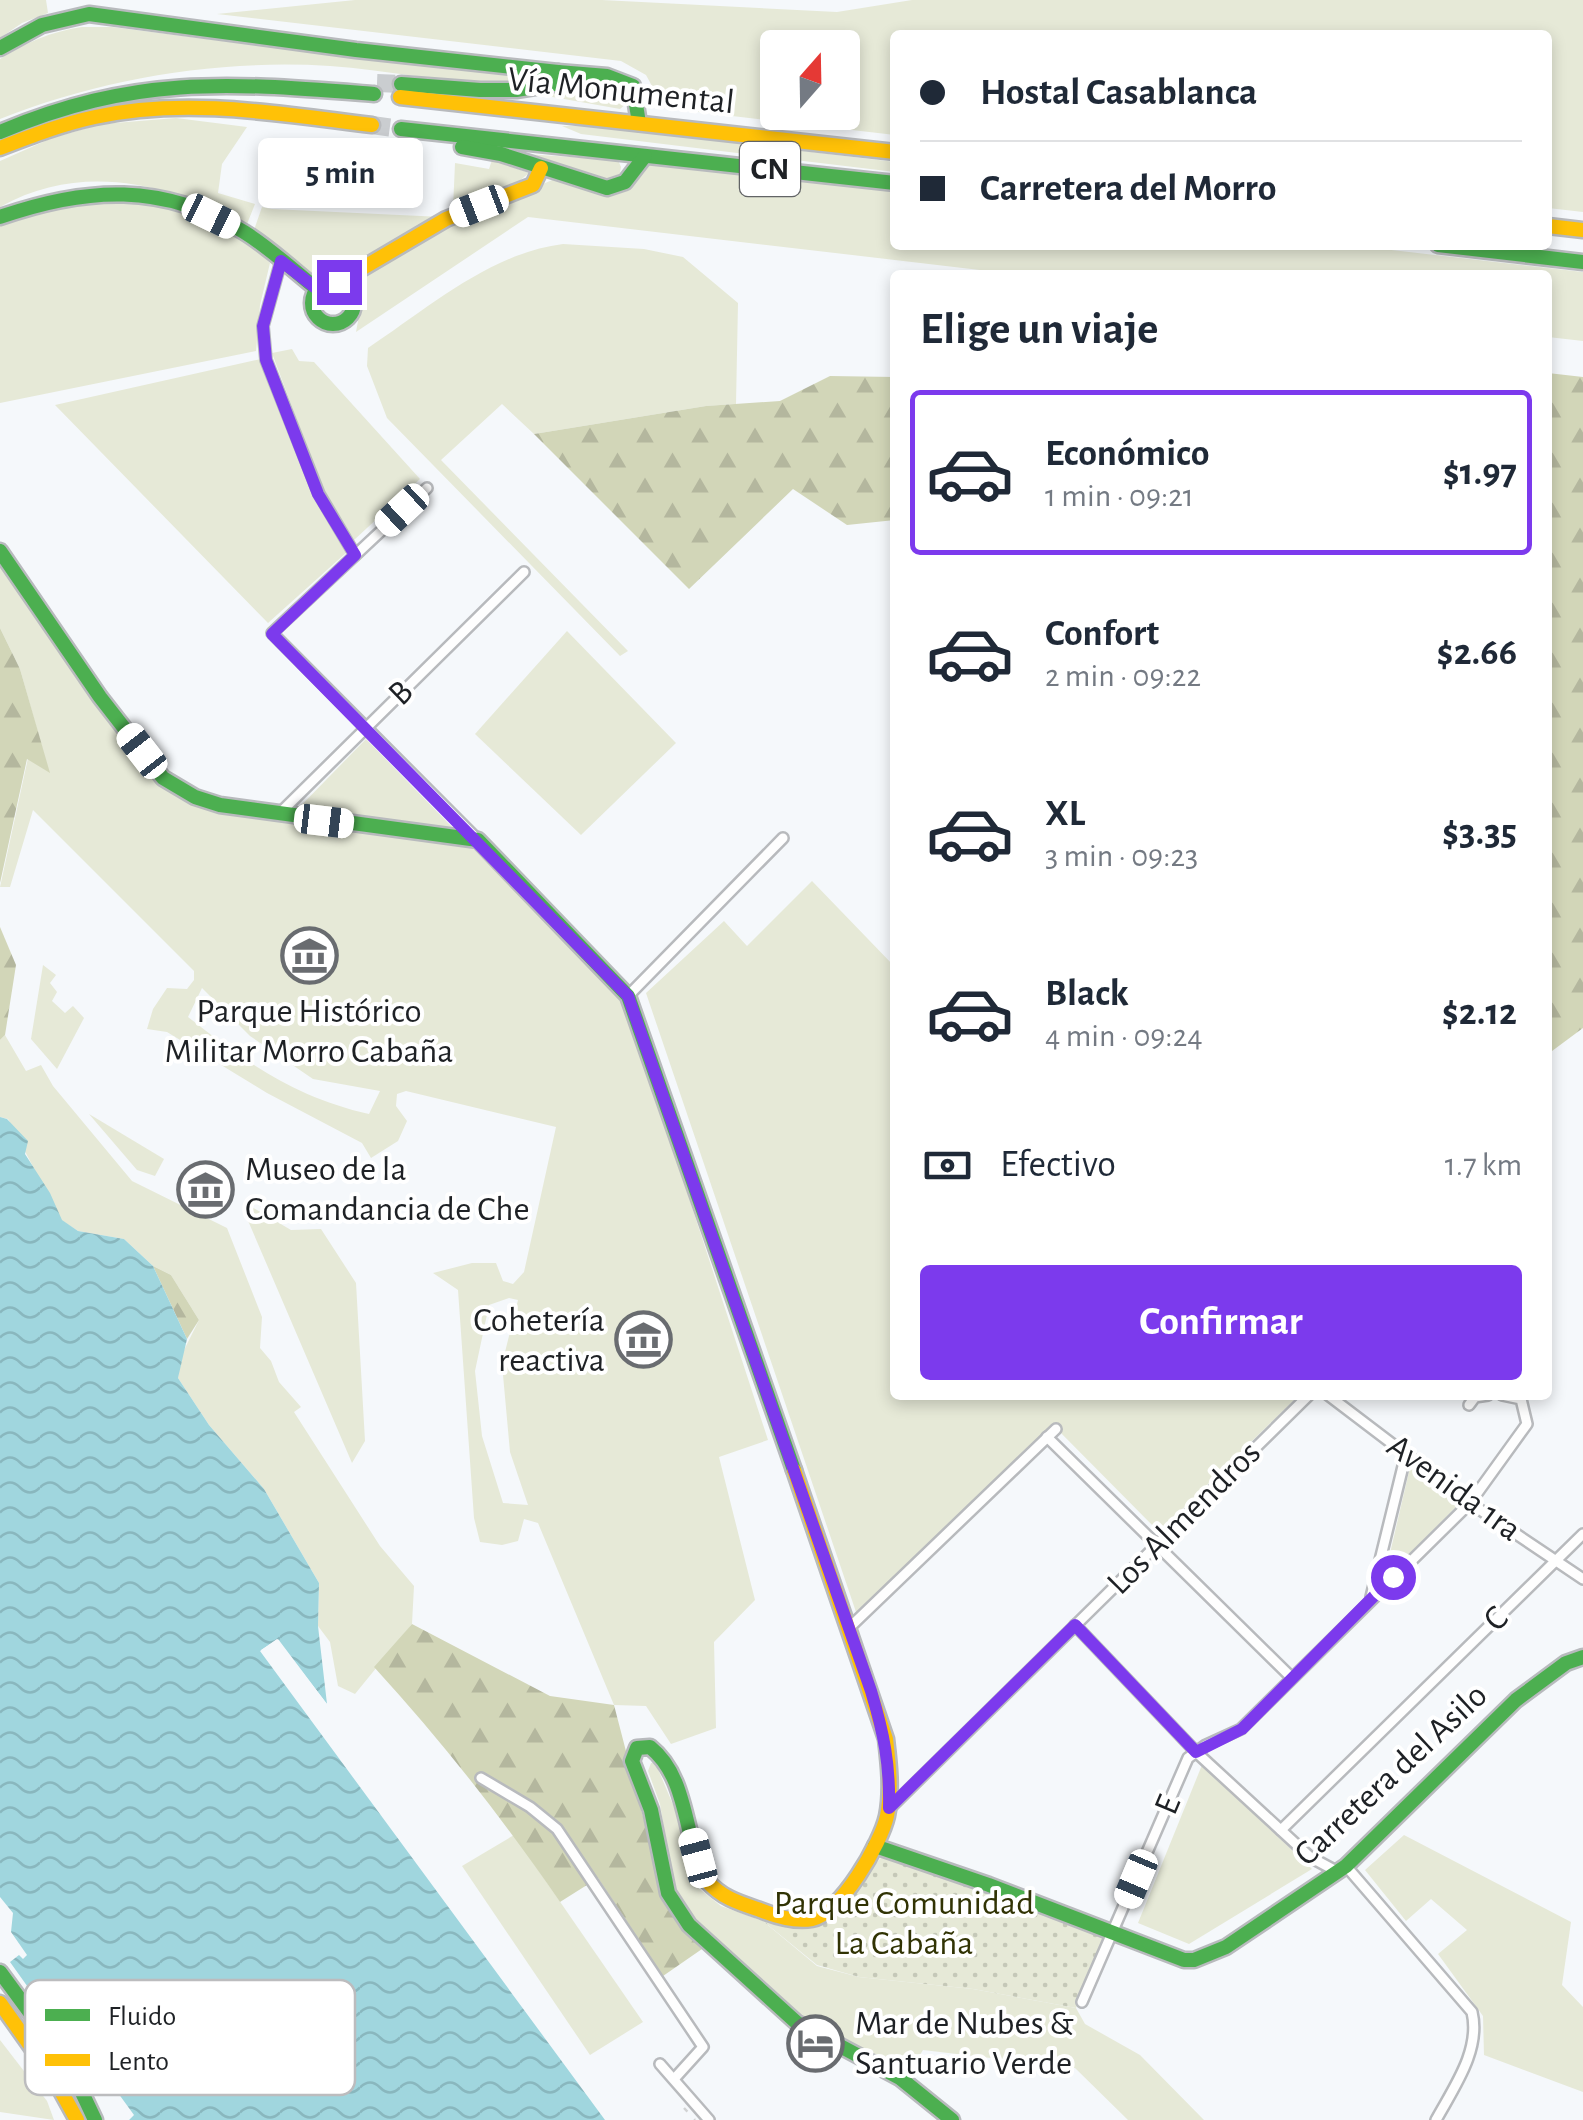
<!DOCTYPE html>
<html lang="es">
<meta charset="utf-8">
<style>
:root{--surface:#fff;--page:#f2f2f3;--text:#1f2937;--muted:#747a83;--line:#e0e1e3;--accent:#7c3aed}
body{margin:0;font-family:"Alegreya Sans",sans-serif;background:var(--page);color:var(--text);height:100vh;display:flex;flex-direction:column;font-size:38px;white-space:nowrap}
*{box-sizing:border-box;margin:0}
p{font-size:32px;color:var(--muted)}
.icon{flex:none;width:55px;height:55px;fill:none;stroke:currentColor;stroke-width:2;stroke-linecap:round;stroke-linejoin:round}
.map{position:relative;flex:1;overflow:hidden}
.side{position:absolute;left:890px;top:270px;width:662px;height:1130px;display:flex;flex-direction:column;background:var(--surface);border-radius:10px;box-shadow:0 5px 15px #0003}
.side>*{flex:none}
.guide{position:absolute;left:890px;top:30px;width:662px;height:220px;border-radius:10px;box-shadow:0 5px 15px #0003;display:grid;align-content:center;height:220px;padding:0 30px;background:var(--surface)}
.needle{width:65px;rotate:20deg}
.controls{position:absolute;left:760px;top:30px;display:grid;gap:20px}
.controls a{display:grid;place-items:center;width:100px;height:100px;border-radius:10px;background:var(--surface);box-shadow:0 5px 15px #0003;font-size:50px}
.end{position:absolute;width:45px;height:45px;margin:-22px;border:12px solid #7c3aed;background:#fff;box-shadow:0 0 0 5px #fff}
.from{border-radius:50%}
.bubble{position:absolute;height:70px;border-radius:10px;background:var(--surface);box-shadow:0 5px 15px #0003;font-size:32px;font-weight:700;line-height:70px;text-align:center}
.car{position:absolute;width:30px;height:60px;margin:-30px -15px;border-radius:12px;box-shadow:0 0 8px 2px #0007;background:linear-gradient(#fff 24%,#345 0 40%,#fff 0 76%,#345 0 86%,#fff 0)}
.guide b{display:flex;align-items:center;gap:35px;height:95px;font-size:38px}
.guide b+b{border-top:2px solid var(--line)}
.guide i{width:25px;height:25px;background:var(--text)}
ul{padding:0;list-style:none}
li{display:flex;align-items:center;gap:30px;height:165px;margin:0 20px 15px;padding:0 10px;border:5px solid transparent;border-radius:10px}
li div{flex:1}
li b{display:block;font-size:38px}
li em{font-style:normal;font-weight:700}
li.current{border-color:var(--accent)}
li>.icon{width:90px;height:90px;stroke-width:1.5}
h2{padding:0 30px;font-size:45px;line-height:120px}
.pay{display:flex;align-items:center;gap:25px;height:110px;padding:0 30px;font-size:38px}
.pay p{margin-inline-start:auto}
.button{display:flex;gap:20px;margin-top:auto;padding:20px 30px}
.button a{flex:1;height:115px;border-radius:10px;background:var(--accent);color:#fff;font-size:40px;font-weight:700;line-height:115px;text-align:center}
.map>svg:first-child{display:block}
</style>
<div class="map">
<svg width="1583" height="2120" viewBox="0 0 1583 2120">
<defs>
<pattern id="forest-firs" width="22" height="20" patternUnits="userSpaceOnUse" patternTransform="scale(2.5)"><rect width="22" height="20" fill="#d2d6b8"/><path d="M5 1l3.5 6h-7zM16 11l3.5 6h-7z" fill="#b4b79e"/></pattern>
<pattern id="park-dots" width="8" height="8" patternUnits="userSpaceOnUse" patternTransform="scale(2.5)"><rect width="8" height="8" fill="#e6e9d7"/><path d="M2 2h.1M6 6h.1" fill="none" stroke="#c5c8b8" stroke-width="1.8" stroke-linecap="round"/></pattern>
<pattern id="water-waves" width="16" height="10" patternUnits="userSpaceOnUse" patternTransform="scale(2.5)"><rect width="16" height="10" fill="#a0d6de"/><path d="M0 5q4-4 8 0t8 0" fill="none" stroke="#89b7be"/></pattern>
</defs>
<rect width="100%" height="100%" fill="#f5f8fb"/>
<g fill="#e6e9d7" fill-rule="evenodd">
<polygon points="0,0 46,0 48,13 22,23 0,38"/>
<path d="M355 0H602L837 12 912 0H1583V212L1548 208V35H895V135L664 108 646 75 621 61 217 14ZM778 48H842V112H778Z"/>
<path d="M82 27H112L381 61 551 78C477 92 404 71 330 66 220 59 102 78 0 119V59C27 42 50 32 82 27Z"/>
<polygon points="619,83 627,87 627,103 620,109 536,94"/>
<path d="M176 118 247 127 222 164 218 193 255 204 247 224C168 184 83 161 0 207V161L52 138 102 124Z"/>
<polygon points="562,126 596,126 895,162 895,172 581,134"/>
<polygon points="525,154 618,160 621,167 619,179 609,183"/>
<polygon points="492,160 529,173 518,182 453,209 455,163 489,169"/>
<polygon points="646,162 895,192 895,245 1348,245 1583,272 1583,341 1548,337 1548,275 1023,275 528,217 356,332 367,273 453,222 557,178 610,192"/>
<path d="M90 200C155 200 223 214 270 263L260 305 256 351 0 403V224L43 207Z"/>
<polygon points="262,207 272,209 442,217 335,272 311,276 254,230"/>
<path d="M563 244 644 249 683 257 738 303 736 404 706 406 534 434 502 404 441 460 628 651 620 656 387 418 367 366 368 348C427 309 490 253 563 244Z"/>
<polygon points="292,349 299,361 314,362 420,479 354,540 324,493 272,353"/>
<polygon points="261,359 299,461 347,552 268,623 55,405"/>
<path d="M0 566 159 784 193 803 285 822 366 739 626 1005 768 1440 719 1457 755 1600 714 1642 716 1728 671 1744 646 1706 614 1705 538 1523 524 1519 518 1541 502 1545 480 1542 474 1518 458 1290 433 1273 472 1263H496L503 1281 513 1284 524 1272 556 1127 406 1091 397 1094 396 1106 407 1121 398 1141 371 1158 362 1143 267 1093 167 1032 147 1029 153 1009 167 988 187 989 194 980V971L33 810 10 887H0L28 758 49 772 20 669 0 628ZM202 988 250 1036 313 1079 380 1091 369 1114C295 1097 247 1063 188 1017ZM509 1298 518 1300 502 1364 510 1452 528 1505 503 1503 482 1436 475 1371 489 1305Z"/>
<polygon points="567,631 676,743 581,835 475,734"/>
<polygon points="812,881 895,967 895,1395 1299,1395 1159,1532 1054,1426 856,1612 646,993 724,921 747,946"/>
<polygon points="43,965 56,975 50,983 57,992 52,1001 65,1013 73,1006 84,1018 57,1069 31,1039"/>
<polygon points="5,1035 26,1071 41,1065 53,1086 132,1181 227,1228 262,1317 260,1348 271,1361 279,1382 301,1407 294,1412 380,1546 414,1586 412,1624 355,1694 338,1686 330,1642 318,1626 319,1583 264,1489 209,1425 178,1378 181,1356 199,1320 171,1275 153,1266 124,1239 78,1231 61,1220 8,1119 0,1117 0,1040"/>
<polygon points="89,1114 164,1159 155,1176 137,1170"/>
<polygon points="250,1206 291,1230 321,1229 356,1283 365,1441 352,1463 246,1216"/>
<polygon points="1411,1463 1459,1504 1384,1579"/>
<polygon points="655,1762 685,1833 697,1887 721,1906 763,1921 817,1966 859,1977 973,1989 1076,2008 1085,2024 1140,2055 1204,2120 1128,2120 1075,2068 923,2050 910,2071 809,2023 772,1995 683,1907 673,1885 660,1804 648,1771 651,1763"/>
<polygon points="1202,1765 1312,1869 1189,1944 1138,1923"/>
<polygon points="514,1835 643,2022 590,2055 462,1866"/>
<polygon points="1404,1835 1571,1922 1562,1985 1583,2007 1583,2092 1484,2055 1483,2016 1438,1954 1467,1930 1431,1899 1406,1921 1365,1870"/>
<polygon points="0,2040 47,2101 54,2120 0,2112"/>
</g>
<g fill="url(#forest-firs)">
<polygon points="1548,373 1583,377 1583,1028 1548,1054"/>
<polygon points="830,376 895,377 895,520 847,525 793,489 689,589 534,434 706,406 780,401"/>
<polygon points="0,628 20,669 50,773 27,759 0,883"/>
<polygon points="0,927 16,965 5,1035 0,1040"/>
<polygon points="153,1266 171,1275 199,1320 187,1339"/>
<path d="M412 1624 550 1696 614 1705 654 1859 658 1889 678 1924 702 1949 663 1976 598 1878 560 1902C503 1819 442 1741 374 1667Z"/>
</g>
<polygon fill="url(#park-dots)" points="882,1857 896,1857 1106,1935 1076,2008 973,1989 859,1977 817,1965 763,1921 795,1925 817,1921"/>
<polygon fill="url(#water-waves)" points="0,1117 7,1119 28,1141 25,1154 50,1193 62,1220 78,1231 124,1239 153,1266 187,1339 178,1378 209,1425 264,1489 319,1583 318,1626 327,1704 278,1639 261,1650 606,2120 129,2120 134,2115 39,1984 30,1990 10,1962 19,1955 23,1959 27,1955 11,1932 13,1913 0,1897"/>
<polygon fill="#f5f8fb" points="277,1639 330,1708 323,1707 276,1646 267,1652 441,1885 611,2120 605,2120 260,1651"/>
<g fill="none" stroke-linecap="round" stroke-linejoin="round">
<g stroke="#cacdd0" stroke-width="18" stroke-dasharray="18 9" stroke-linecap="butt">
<polyline points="377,83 401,84"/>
<polyline points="372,125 401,129"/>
</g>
<defs>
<g id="street">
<polyline points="281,261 263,326 266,360 319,494 355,555"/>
<polyline points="427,488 272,633 476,838"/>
<polyline points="281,812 524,572"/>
<polyline points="628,996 783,838"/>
<polyline points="1328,1395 1470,1503 1583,1579"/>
<polyline points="1469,1405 1475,1397 1488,1395"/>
<polyline points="1047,1437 1292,1678"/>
<polyline points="1371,1597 1406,1454"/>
<polyline points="1075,1625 1196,1752 1310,1857 1338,1872"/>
<polyline points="850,1627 1056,1429"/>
<polyline points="481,1778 530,1807 557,1829 703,2047 674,2079"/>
<polyline points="889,1809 1309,1395"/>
<polyline points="1281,1830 1583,1534"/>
<path d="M1346 1866 1472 2012C1481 2050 1454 2087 1436 2120"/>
<polyline points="1082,2002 1188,1758 1206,1745 1241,1729 1470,1503 1527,1424 1521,1399 1502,1395"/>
<polyline points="660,2064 709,2120"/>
</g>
<g id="fast">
<polyline points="0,48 42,25 89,14 356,50 558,72"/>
<polyline points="401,84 480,90 516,90 554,84 558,72 607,76 633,86 639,123"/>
<polyline points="401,129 895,183"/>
<path d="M0 132C138 74 230 83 374 94"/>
<polyline points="462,147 501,154 607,188 625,182 645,156"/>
<path d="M0 217C86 187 163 182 244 232 270 248 293 270 317 289"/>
<polyline points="1438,245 1583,262"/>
<circle cx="333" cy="303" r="21"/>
<polyline points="0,551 100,697 163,778 195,797 220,805 478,840 628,996 794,1470"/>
<polyline points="875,1846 989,1885 1184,1960 1194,1960 1226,1947 1346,1866 1516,1700 1566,1663 1583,1657"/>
<path d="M707 1881C683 1840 690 1779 650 1747L637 1748 632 1761 651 1810 668 1893 689 1925 797 2023 900 2078 952 2120"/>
<polyline points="0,1972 70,2067 95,2120"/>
</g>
<g id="slow">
<polyline points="400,97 895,152"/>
<path d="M0 148C31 136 62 124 95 117 186 97 281 114 372 125"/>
<polyline points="1548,226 1583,230"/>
<polyline points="339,282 446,219 533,185 541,168"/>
<path d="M707 1881C722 1898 739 1903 760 1910 775 1916 796 1922 812 1919 841 1913 881 1843 887 1816 892 1791 889 1764 886 1739L794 1470"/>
<polyline points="0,2003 56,2082 77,2120"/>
</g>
</defs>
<use href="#street" stroke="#b8babd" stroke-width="14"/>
<use href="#fast" stroke="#b8babd" stroke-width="19"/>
<use href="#slow" stroke="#b8babd" stroke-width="19"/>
<use href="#street" stroke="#fefefe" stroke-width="9"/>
<use href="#fast" stroke="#4caf50" stroke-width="14"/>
<use href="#slow" stroke="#ffc107" stroke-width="14"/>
<polyline stroke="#d2d3d4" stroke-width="2.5" stroke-dasharray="5 10" stroke-linecap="butt" points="684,2108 695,2120"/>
</g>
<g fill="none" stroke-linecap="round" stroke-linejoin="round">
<path stroke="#7c3aed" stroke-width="12" d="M339 282H327L317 289 281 261 263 326 266 360 318 494 355 555 272 634 628 996 871 1691C884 1734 890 1764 889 1808L1075 1625 1196 1752 1242 1729 1393 1577"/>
</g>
<defs>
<symbol id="museum-ring" viewBox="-11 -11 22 22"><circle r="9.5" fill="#fff" stroke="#696c70" stroke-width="1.5"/><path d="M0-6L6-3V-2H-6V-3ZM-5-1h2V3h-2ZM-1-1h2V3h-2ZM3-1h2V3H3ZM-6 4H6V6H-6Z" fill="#696c70"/></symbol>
<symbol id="hotel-ring" viewBox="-11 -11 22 22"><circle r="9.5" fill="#fff" stroke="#696c70" stroke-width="1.5"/><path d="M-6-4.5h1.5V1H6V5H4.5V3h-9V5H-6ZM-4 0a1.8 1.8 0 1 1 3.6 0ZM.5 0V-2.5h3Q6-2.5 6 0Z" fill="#696c70"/></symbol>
</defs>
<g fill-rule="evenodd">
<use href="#museum-ring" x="278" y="924" width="63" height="63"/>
<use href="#museum-ring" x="174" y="1158" width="63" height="63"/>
<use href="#museum-ring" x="612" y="1308" width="63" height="63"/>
<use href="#hotel-ring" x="784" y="2012" width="63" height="63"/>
</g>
<g text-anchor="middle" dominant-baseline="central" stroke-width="8" stroke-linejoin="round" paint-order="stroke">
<rect fill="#fff" stroke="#626466" stroke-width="2.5" x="740" y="142" width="60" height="54" rx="8"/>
<g font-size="32" font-weight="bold" fill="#1e2125">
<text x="770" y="169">CN</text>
</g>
<g font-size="35" fill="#1e2125" stroke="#fff">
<text transform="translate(621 91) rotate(6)">Vía Monumental</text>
<text transform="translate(401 693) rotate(-44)">B</text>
<text transform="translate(1454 1488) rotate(36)">Avenida 1ra</text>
<text transform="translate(1184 1518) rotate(-45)">Los Almendros</text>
<text transform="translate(1496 1619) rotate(-44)">C</text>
<text transform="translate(1391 1775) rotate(-43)">Carretera del Asilo</text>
<text transform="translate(1168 1805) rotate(-67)">E</text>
</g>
<g font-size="35" fill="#1e2125" stroke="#fff" text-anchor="start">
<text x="309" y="1011" text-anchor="middle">Parque Histórico<tspan x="309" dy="40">Militar Morro Cabaña</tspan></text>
<text x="245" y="1169">Museo de la<tspan x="245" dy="40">Comandancia de Che</tspan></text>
<text x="605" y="1320" text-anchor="end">Cohetería<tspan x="605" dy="40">reactiva</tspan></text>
<text x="855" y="2023">Mar de Nubes &amp;<tspan x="855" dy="40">Santuario Verde</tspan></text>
</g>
<g font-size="35" fill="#313304" stroke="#fff">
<text x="904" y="1903">Parque Comunidad<tspan x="904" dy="40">La Cabaña</tspan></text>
</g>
</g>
<rect x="25" y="1980" width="330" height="115" rx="15" fill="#fff" stroke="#bcbcbe" stroke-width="2.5"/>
<rect x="45" y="2009" width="45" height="12" fill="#4caf50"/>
<rect x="45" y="2054" width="45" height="12" fill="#ffc107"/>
<g font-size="28" fill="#1e2125">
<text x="108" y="2025">Fluido</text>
<text x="108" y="2070">Lento</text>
</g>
</svg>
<div class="controls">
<a><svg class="needle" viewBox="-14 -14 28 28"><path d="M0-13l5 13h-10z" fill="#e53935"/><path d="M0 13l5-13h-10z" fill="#747a83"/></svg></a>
</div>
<i class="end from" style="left:1393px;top:1577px"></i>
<i class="end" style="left:339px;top:282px"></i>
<div class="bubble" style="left:258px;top:138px;width:165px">5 min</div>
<i class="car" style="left:479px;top:206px;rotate:249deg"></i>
<i class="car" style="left:211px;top:216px;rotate:116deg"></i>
<i class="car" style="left:402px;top:510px;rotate:227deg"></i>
<i class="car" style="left:142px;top:751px;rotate:322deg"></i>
<i class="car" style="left:324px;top:821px;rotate:97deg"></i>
<i class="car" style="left:698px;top:1858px;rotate:345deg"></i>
<i class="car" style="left:1136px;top:1879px;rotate:203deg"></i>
<div class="guide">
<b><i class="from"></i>Hostal Casablanca</b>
<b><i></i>Carretera del Morro</b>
</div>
<section class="side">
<h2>Elige un viaje</h2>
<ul>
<li class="current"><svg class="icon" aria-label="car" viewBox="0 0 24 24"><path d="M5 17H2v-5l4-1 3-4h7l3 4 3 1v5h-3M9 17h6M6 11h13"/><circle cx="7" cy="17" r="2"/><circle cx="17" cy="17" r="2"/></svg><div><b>Económico</b><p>1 min · 09:21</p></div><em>$1.97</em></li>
<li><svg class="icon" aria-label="car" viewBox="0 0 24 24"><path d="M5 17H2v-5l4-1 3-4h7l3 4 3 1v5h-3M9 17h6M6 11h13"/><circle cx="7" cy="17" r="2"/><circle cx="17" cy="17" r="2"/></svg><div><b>Confort</b><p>2 min · 09:22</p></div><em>$2.66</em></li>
<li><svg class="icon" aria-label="car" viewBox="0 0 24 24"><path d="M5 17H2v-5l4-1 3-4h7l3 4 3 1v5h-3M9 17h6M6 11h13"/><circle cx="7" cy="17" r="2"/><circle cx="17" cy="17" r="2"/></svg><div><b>XL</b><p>3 min · 09:23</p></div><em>$3.35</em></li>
<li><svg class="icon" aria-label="car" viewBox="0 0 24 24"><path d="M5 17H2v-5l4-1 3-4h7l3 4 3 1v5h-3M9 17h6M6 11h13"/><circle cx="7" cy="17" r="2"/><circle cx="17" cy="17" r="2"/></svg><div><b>Black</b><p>4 min · 09:24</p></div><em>$2.12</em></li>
</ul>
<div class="pay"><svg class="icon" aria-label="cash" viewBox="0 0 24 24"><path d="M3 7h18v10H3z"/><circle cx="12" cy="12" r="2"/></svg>Efectivo<p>1.7 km</p></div>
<div class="button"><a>Confirmar</a></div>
</section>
</div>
